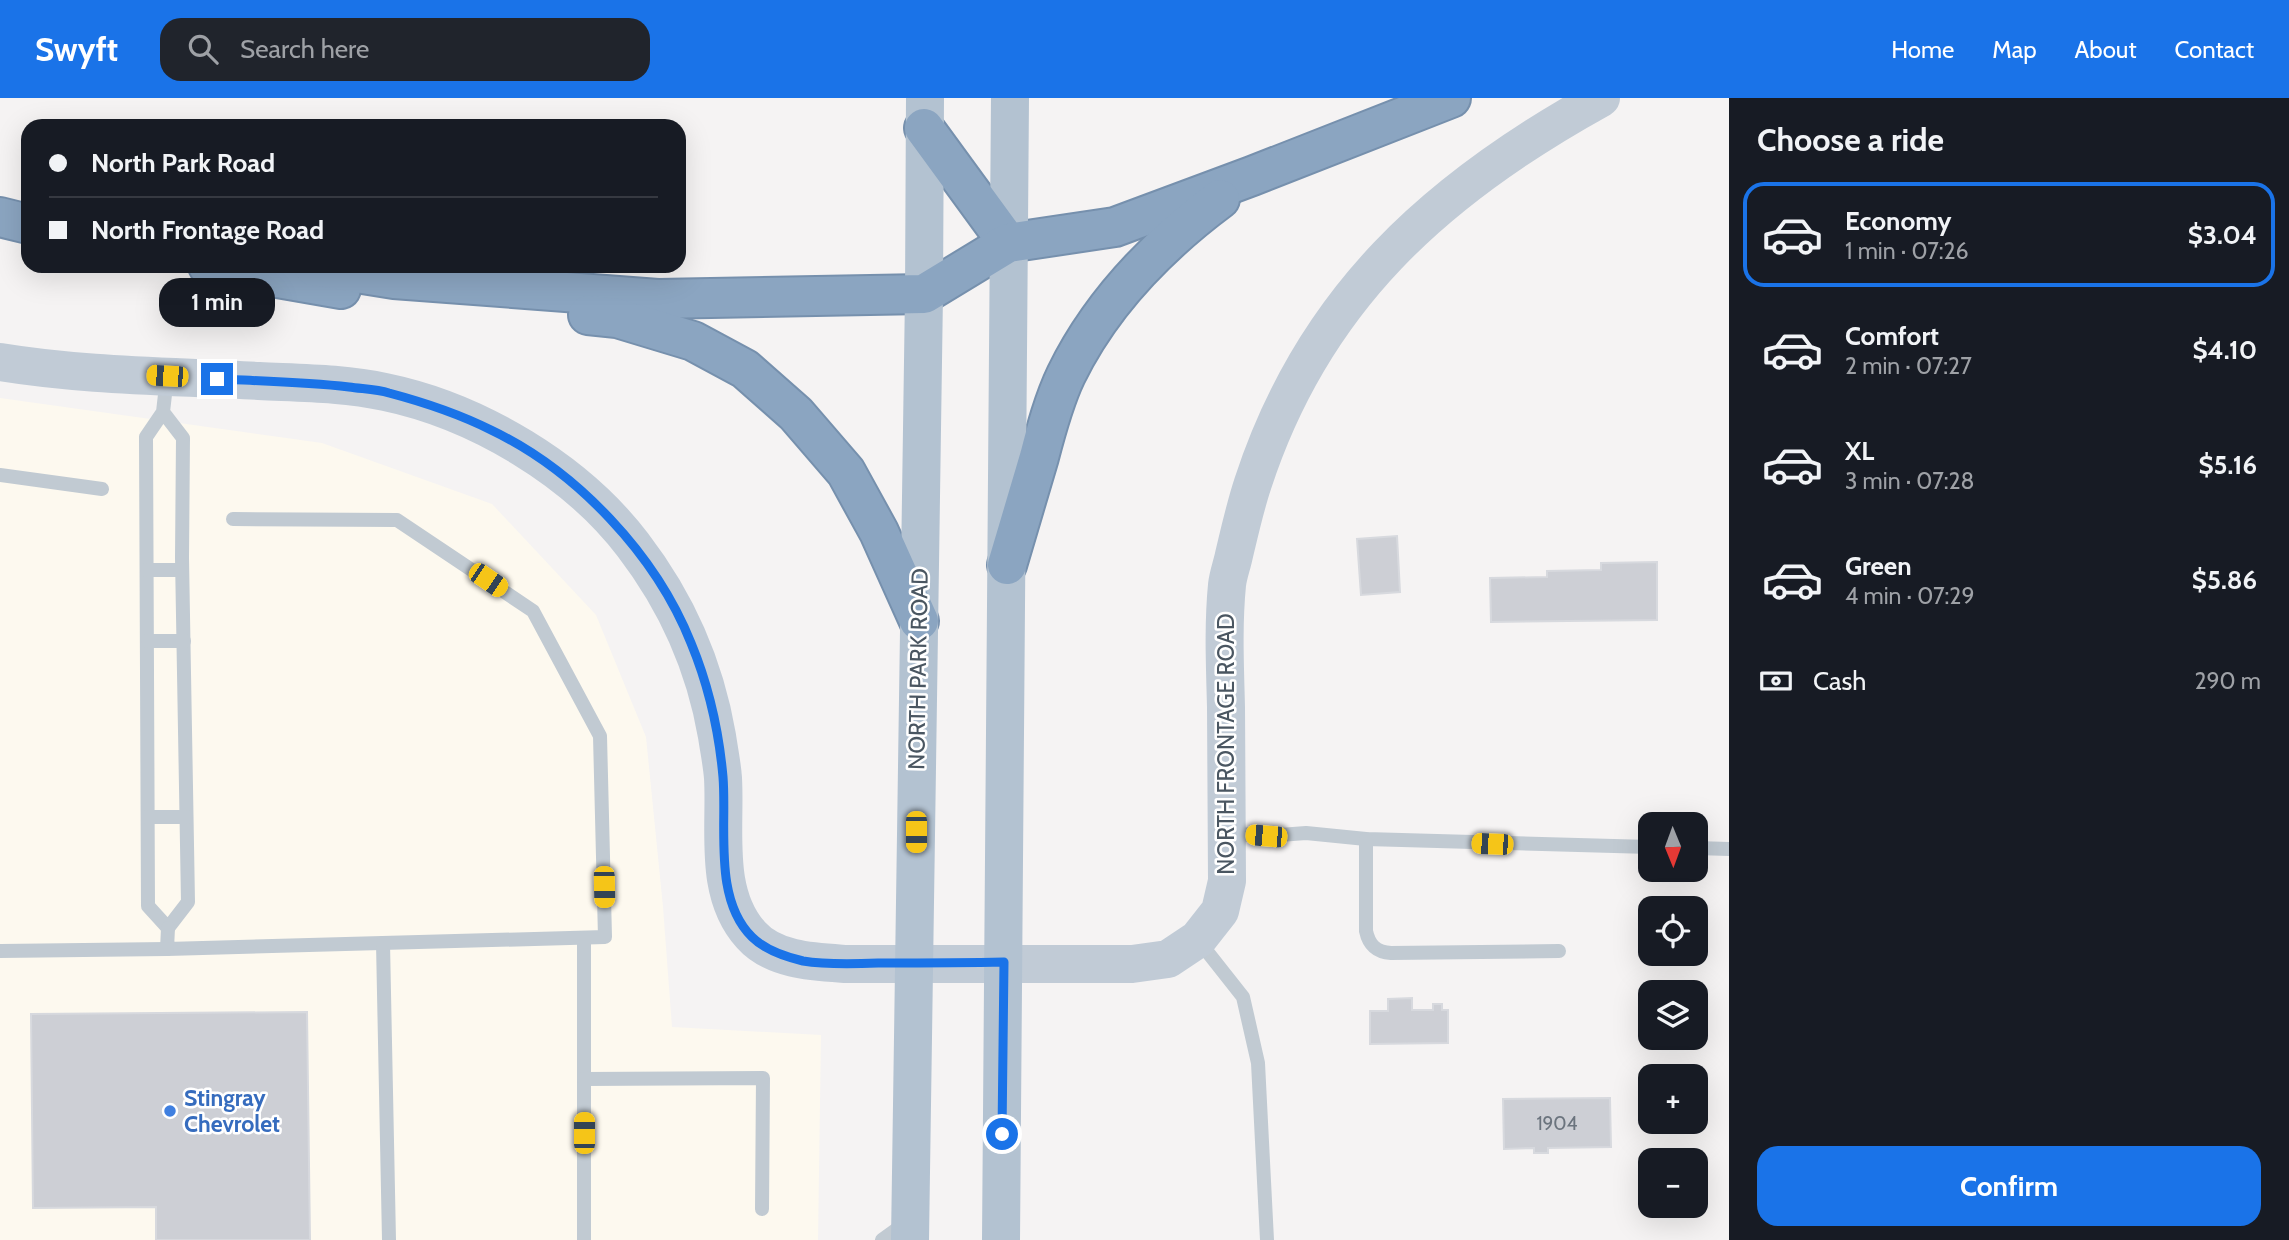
<!DOCTYPE html>
<meta charset="utf-8">
<style>
:root{--surface:#171b24;--page:#20242c;--text:#f1f3f6;--muted:#9ea1a6;--line:#363941;--accent:#1a73e8}
body{margin:0;font-family:Cabin,sans-serif;background:var(--page);color:var(--text);height:100vh;display:flex;flex-direction:column;font-size:26px;white-space:nowrap}
*{box-sizing:border-box;margin:0}
p{font-size:23px;color:var(--muted)}
.icon{flex:none;width:38px;height:38px;fill:none;stroke:currentColor;stroke-width:2;stroke-linecap:round;stroke-linejoin:round}
.map{position:relative;flex:1;overflow:hidden}
.drawer{display:flex;flex-direction:column;background:var(--surface);width:560px}
.drawer>*{flex:none}
.banner{position:absolute;left:21px;top:21px;width:665px;height:154px;border-radius:21px;box-shadow:0 7px 28px #0002;display:grid;align-content:center;height:154px;padding:0 28px;background:var(--surface)}
.needle{width:46px;rotate:179deg}
.controls{position:absolute;left:1638px;top:714px;display:grid;gap:14px}
.controls a{display:grid;place-items:center;width:70px;height:70px;border-radius:14px;background:var(--surface);box-shadow:0 7px 28px #0002;font-size:35px}
.end{position:absolute;width:32px;height:32px;margin:-16px;border:9px solid #1a73e8;background:#fff;box-shadow:0 0 0 4px #fff}
.from{border-radius:50%}
.bubble{position:absolute;height:49px;border-radius:21px;background:var(--surface);box-shadow:0 7px 28px #0002;font-size:23px;font-weight:700;line-height:49px;text-align:center}
.car{position:absolute;width:21px;height:42px;margin:-21px -10px;border-radius:9px;box-shadow:0 0 5px 2px #0007;background:linear-gradient(#f5c518 24%,#345 0 40%,#f5c518 0 76%,#345 0 86%,#f5c518 0)}
.banner b{display:flex;align-items:center;gap:24px;height:66px;font-size:26px}
.banner b+b{border-top:2px solid var(--line)}
.banner i{width:18px;height:18px;background:var(--text)}
ul{padding:0;list-style:none}
li{display:flex;align-items:center;gap:21px;height:105px;margin:0 14px 10px;padding:0 14px;border:4px solid transparent;border-radius:21px}
li div{flex:1}
li b{display:block;font-size:26px}
li em{font-style:normal;font-weight:700}
li.current{border-color:var(--accent)}
li>.icon{width:63px;height:63px;stroke-width:1.5}
h2{padding:0 28px;font-size:32px;line-height:84px}
.pay{display:flex;align-items:center;gap:18px;height:77px;padding:0 28px;font-size:26px}
.pay p{margin-inline-start:auto}
.primary-button{display:flex;gap:14px;margin-top:auto;padding:14px 28px}
.primary-button a{flex:1;height:80px;border-radius:21px;background:var(--accent);color:#fff;font-size:28px;font-weight:700;line-height:80px;text-align:center}
header{display:flex;align-items:center;gap:42px;box-sizing:border-box;height:98px;padding:0 35px;background:var(--accent);color:#fff}
header strong{font-size:33px}
nav{display:flex;gap:38px;margin-inline-start:auto;font-size:24px}
.search{width:490px;height:63px;background:var(--page);display:flex;align-items:center;gap:18px;box-sizing:border-box;padding:0 24px;border-radius:21px;color:var(--muted);font-size:26px}
main{display:flex;flex:1;min-height:0}
.map>svg:first-child{display:block}
</style>
<header>
<strong>Swyft</strong>
<div class="search"><svg class="icon" aria-label="search" viewBox="0 0 24 24"><circle cx="10" cy="10" r="6"/><path d="M15 15l6 6"/></svg>Search here</div>
<nav><a>Home</a><a>Map</a><a>About</a><a>Contact</a></nav>
</header>
<main>
<div class="map">
<svg width="1729" height="1142" viewBox="0 0 1729 1142">
<rect width="100%" height="100%" fill="#f5f3f3"/>
<polygon fill="#fdf9ef" points="0,300 322,345 492,406 596,517 646,639 663,809 672,929 821,937 818,1142 0,1142"/>
<g fill="#cdcfd5" stroke="#d7d9de" stroke-width="2">
<polygon points="1397,438 1400,494 1361,497 1357,441"/>
<polygon points="1657,464 1657,522 1491,524 1490,480 1547,479 1547,473 1601,472 1601,465"/>
<polygon points="1412,900 1412,912 1433,912 1433,906 1442,906 1442,912 1448,912 1448,945 1370,946 1370,913 1388,913 1388,901"/>
<polygon points="307,914 310,1142 156,1142 156,1109 33,1110 31,916"/>
<polygon points="1610,1000 1611,1049 1548,1050 1548,1055 1534,1055 1534,1050 1504,1051 1503,1001"/>
</g>
<g fill="none" stroke-linecap="round" stroke-linejoin="round">
<defs>
<g id="highway">
<polyline points="924,30 1008,145"/>
<polyline points="0,119 28,126"/>
<polyline points="208,168 341,191"/>
<polyline points="313,168 394,181 658,201 924,196 1008,145 1115,129 1252,78 1451,0"/>
<polyline points="588,217 617,220 693,243 745,271 796,316 846,374 879,434 919,523"/>
<path d="M1007 467C1018 431 1028 395 1039 359 1046 332 1054 302 1066 277 1101 205 1157 148 1220 101"/>
</g>
</defs>
<use href="#highway" stroke="#7690ad" stroke-width="42"/>
<g stroke="#c1cad2" stroke-width="14">
<polyline points="163,314 183,340 182,460 188,804 168,830 148,808 146,339 163,314 167,279"/>
<polyline points="0,377 102,391"/>
<polyline points="147,472 182,472"/>
<polyline points="148,543 184,543"/>
<polyline points="148,719 186,719"/>
<polyline points="1228,735 1266,738 1306,735 1366,741 1650,749"/>
<path d="M1366 741V833C1369 847 1376 854 1391 855L1559 853"/>
<polyline points="1696,750 1729,751"/>
<polyline points="168,830 167,851 605,839 600,638 533,513 397,422 233,421"/>
<polyline points="584,840 584,1142"/>
<polyline points="1198,842 1243,899 1258,965 1267,1142"/>
<polyline points="383,845 389,1142"/>
<polyline points="0,853 167,851"/>
<polyline points="584,981 763,980 762,1111"/>
<polyline points="882,1142 907,1124"/>
</g>
<path stroke="#c1cbd6" stroke-width="38" d="M0 264C85 278 173 278 259 283 301 285 344 285 385 294 477 313 576 372 633 447 676 503 705 568 717 638 719 652 722 666 723 680 726 731 713 795 751 837 774 863 815 864 847 866H1132L1168 861 1198 841 1220 813 1227 783C1227 725 1226 667 1226 609 1225 569 1223 528 1227 487 1228 477 1232 467 1234 457 1240 432 1245 409 1253 385 1313 201 1436 91 1601 0"/>
<g stroke="#b3c2d1" stroke-width="38">
<polyline points="910,1142 924,196 925,0"/>
<polyline points="1001,1142 1010,0"/>
</g>
<use href="#highway" stroke="#8ba5c1" stroke-width="38"/>
</g>
<g fill="none" stroke-linecap="round" stroke-linejoin="round">
<path stroke="#1a73e8" stroke-width="9" d="M217 281C261 283 305 284 349 289 362 291 376 291 389 295 423 304 459 316 491 332 577 373 656 457 691 545 708 586 719 634 723 679 727 728 713 801 752 839 764 851 786 859 803 863 827 867 854 866 878 865 920 865 962 865 1004 864L1002 1036"/>
</g>
<circle fill="#3f7fe0" stroke="#fff" stroke-width="2.5" cx="170" cy="1013" r="7"/>
<g text-anchor="middle" dominant-baseline="central" stroke-width="5" stroke-linejoin="round" paint-order="stroke">
<g font-size="19" fill="#6b747e">
<text x="1557" y="1025">1904</text>
</g>
<g font-size="23" fill="#4a5661" stroke="#fff">
<text transform="translate(918 571) rotate(-89)">NORTH PARK ROAD</text>
<text transform="translate(1226 646) rotate(-90)">NORTH FRONTAGE ROAD</text>
</g>
<g font-size="23" font-weight="bold" fill="#366cbe" stroke="#fff" text-anchor="start">
<text x="184" y="1000">Stingray<tspan x="184" dy="26">Chevrolet</tspan></text>
</g>
</g>
</svg>
<div class="controls">
<a><svg class="needle" viewBox="-14 -14 28 28"><path d="M0-13l5 13h-10z" fill="#e53935"/><path d="M0 13l5-13h-10z" fill="#9ea1a6"/></svg></a>
<a><svg class="icon" aria-label="locate" viewBox="0 0 24 24"><circle cx="12" cy="12" r="6"/><path d="M12 2v4M12 18v4M2 12h4M18 12h4"/></svg></a>
<a><svg class="icon" aria-label="layers" viewBox="0 0 24 24"><path d="M12 4l9 5-9 5-9-5zM3 14l9 5 9-5"/></svg></a>
<a>+</a>
<a>−</a>
</div>
<i class="end from" style="left:1002px;top:1036px"></i>
<i class="end" style="left:217px;top:281px"></i>
<div class="bubble" style="left:159px;top:180px;width:116px">1 min</div>
<i class="car" style="left:167px;top:278px;rotate:273deg"></i>
<i class="car" style="left:488px;top:482px;rotate:124deg"></i>
<i class="car" style="left:916px;top:734px;rotate:180deg"></i>
<i class="car" style="left:1266px;top:738px;rotate:275deg"></i>
<i class="car" style="left:1492px;top:746px;rotate:272deg"></i>
<i class="car" style="left:604px;top:789px;rotate:179deg"></i>
<i class="car" style="left:584px;top:1035px;rotate:0deg"></i>
<div class="banner">
<b><i class="from"></i>North Park Road</b>
<b><i></i>North Frontage Road</b>
</div>
</div>
<section class="drawer">
<h2>Choose a ride</h2>
<ul>
<li class="current"><svg class="icon" aria-label="car" viewBox="0 0 24 24"><path d="M5 17H2v-5l4-1 3-4h7l3 4 3 1v5h-3M9 17h6M6 11h13"/><circle cx="7" cy="17" r="2"/><circle cx="17" cy="17" r="2"/></svg><div><b>Economy</b><p>1 min · 07:26</p></div><em>$3.04</em></li>
<li><svg class="icon" aria-label="car" viewBox="0 0 24 24"><path d="M5 17H2v-5l4-1 3-4h7l3 4 3 1v5h-3M9 17h6M6 11h13"/><circle cx="7" cy="17" r="2"/><circle cx="17" cy="17" r="2"/></svg><div><b>Comfort</b><p>2 min · 07:27</p></div><em>$4.10</em></li>
<li><svg class="icon" aria-label="car" viewBox="0 0 24 24"><path d="M5 17H2v-5l4-1 3-4h7l3 4 3 1v5h-3M9 17h6M6 11h13"/><circle cx="7" cy="17" r="2"/><circle cx="17" cy="17" r="2"/></svg><div><b>XL</b><p>3 min · 07:28</p></div><em>$5.16</em></li>
<li><svg class="icon" aria-label="car" viewBox="0 0 24 24"><path d="M5 17H2v-5l4-1 3-4h7l3 4 3 1v5h-3M9 17h6M6 11h13"/><circle cx="7" cy="17" r="2"/><circle cx="17" cy="17" r="2"/></svg><div><b>Green</b><p>4 min · 07:29</p></div><em>$5.86</em></li>
</ul>
<div class="pay"><svg class="icon" aria-label="cash" viewBox="0 0 24 24"><path d="M3 7h18v10H3z"/><circle cx="12" cy="12" r="2"/></svg>Cash<p>290 m</p></div>
<div class="primary-button"><a>Confirm</a></div>
</section>
</main>
